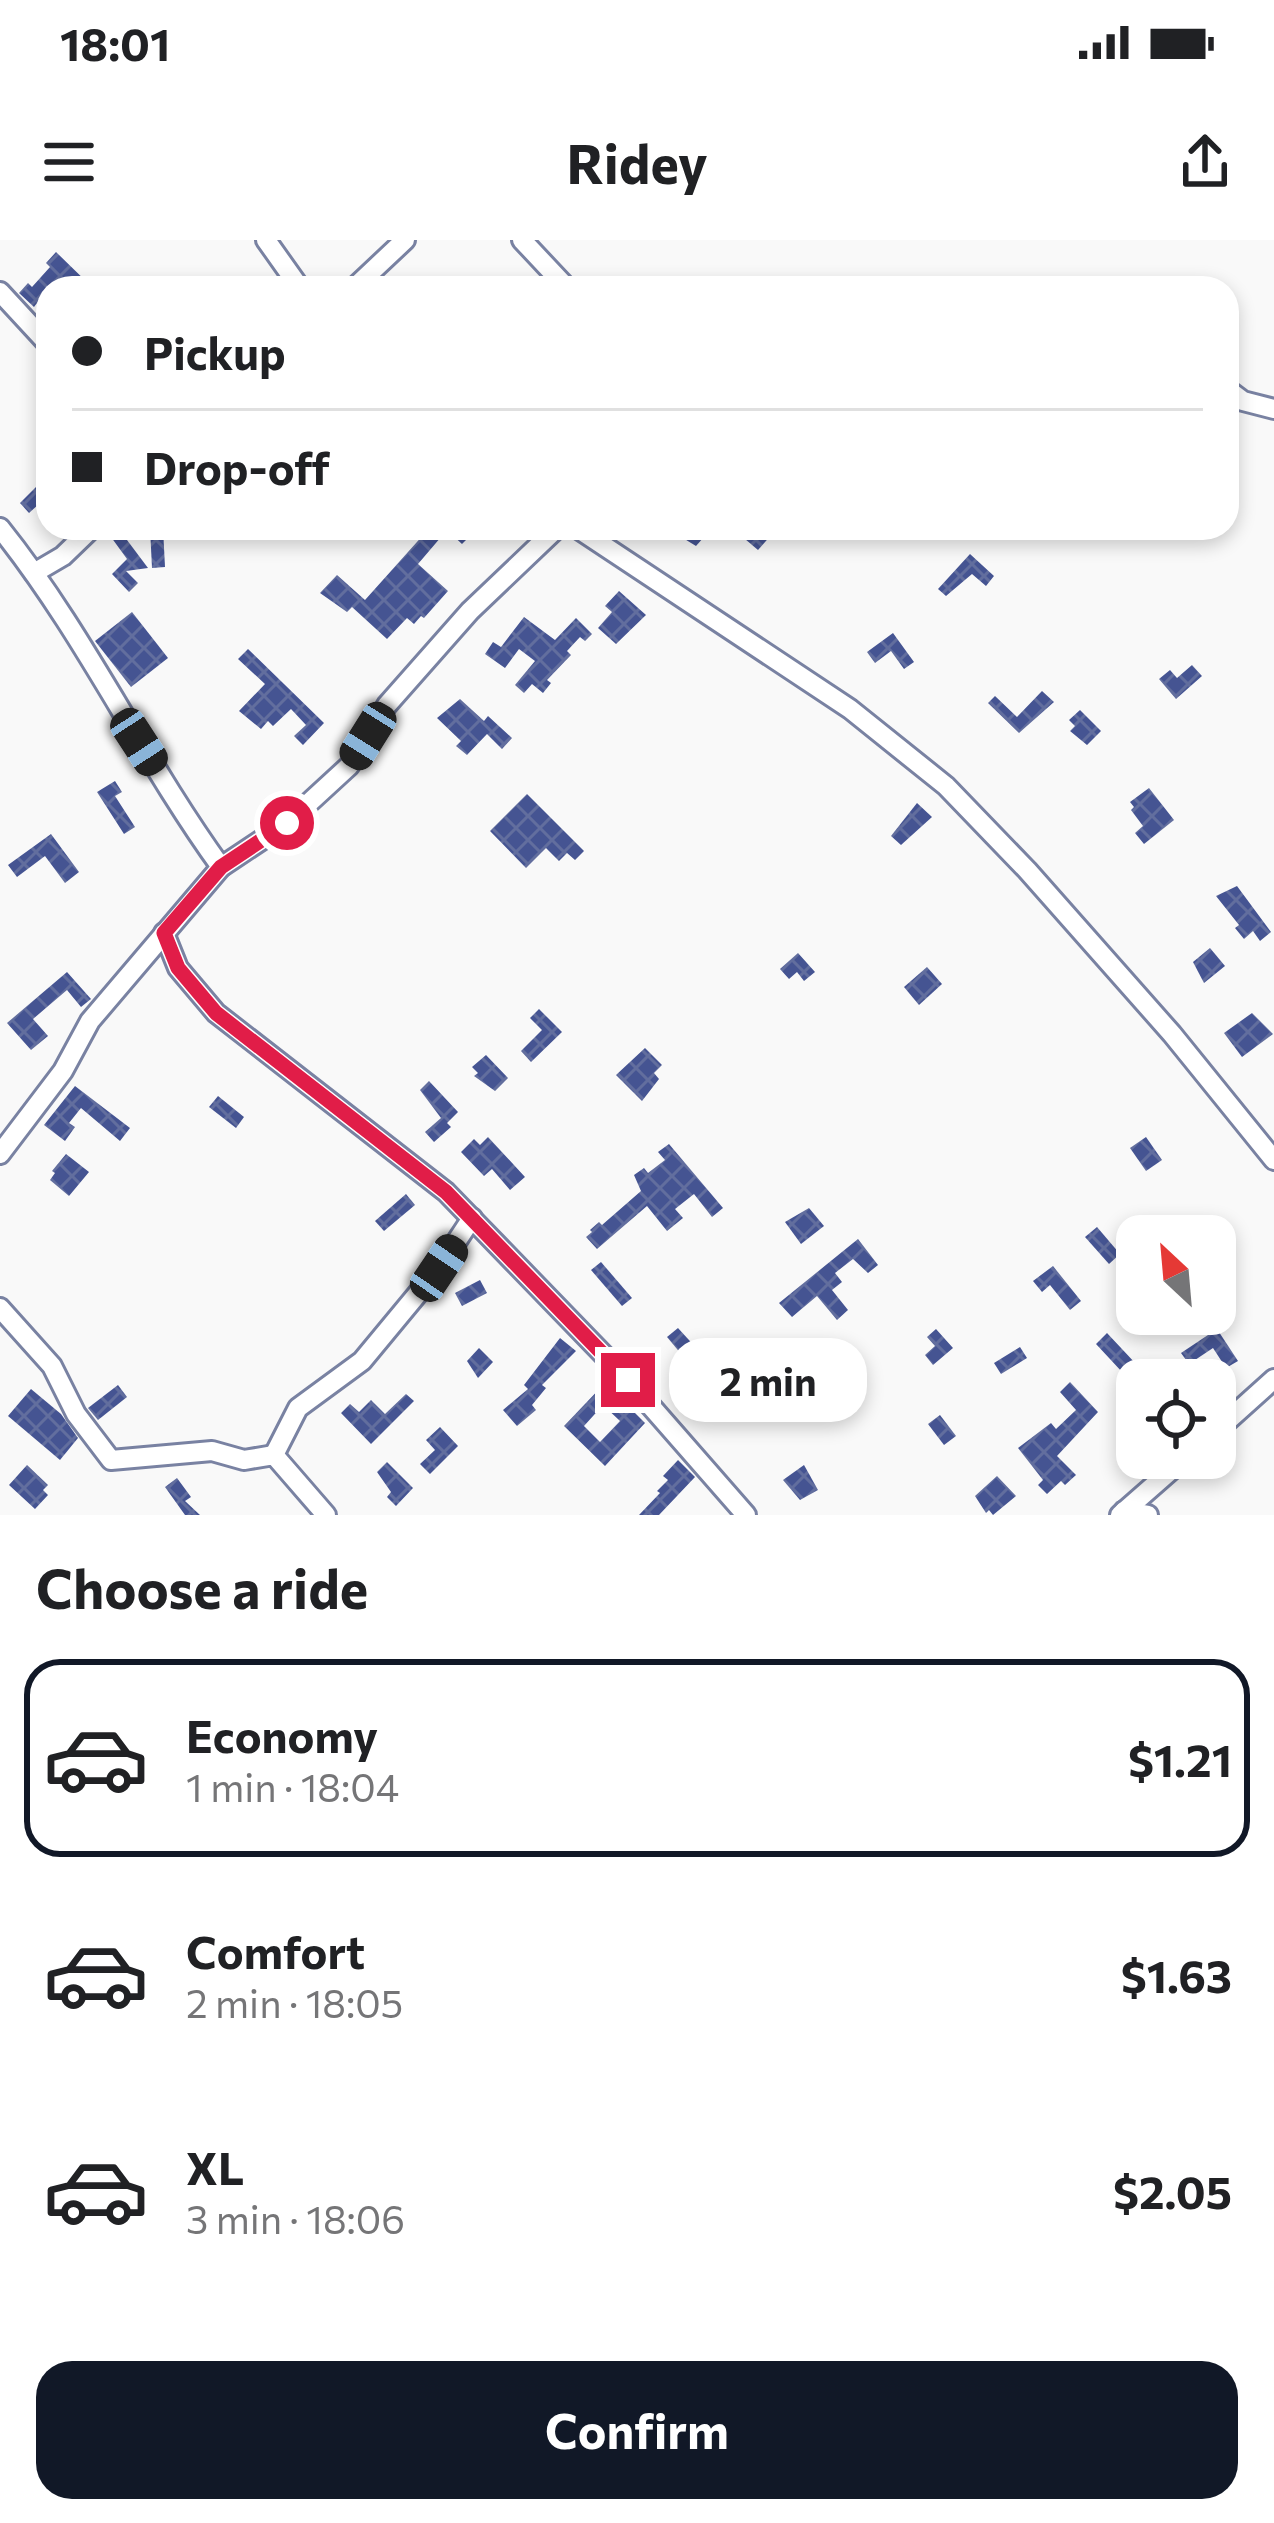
<!DOCTYPE html>
<meta charset="utf-8">
<style>
:root{--surface:#fff;--page:#f2f2f2;--text:#202124;--muted:#757577;--line:#e0e0e0;--accent:#111827}
body{margin:0;font-family:Commissioner,sans-serif;background:var(--page);color:var(--text);height:100vh;display:flex;flex-direction:column;font-size:45px;white-space:nowrap}
*{box-sizing:border-box;margin:0}
p{font-size:39px;color:var(--muted)}
.icon{flex:none;width:66px;height:66px;fill:none;stroke:currentColor;stroke-width:2;stroke-linecap:round;stroke-linejoin:round}
.map{position:relative;height:1275px;overflow:hidden}
.details{display:flex;flex-direction:column;background:var(--surface);flex:1}
.details>*{flex:none}
.banner{position:absolute;left:36px;top:36px;width:1203px;height:264px;border-radius:36px;box-shadow:0 6px 18px #0003;display:grid;align-content:center;height:264px;padding:0 36px;background:var(--surface)}
.needle{width:78px;rotate:334deg}
.tools{position:absolute;left:1116px;top:975px;display:grid;gap:24px}
.tools a{display:grid;place-items:center;width:120px;height:120px;border-radius:24px;background:var(--surface);box-shadow:0 6px 18px #0003;font-size:60px}
.end{position:absolute;width:54px;height:54px;margin:-27px;border:15px solid #e11d48;background:#fff;box-shadow:0 0 0 6px #fff}
.from{border-radius:50%}
.bubble{position:absolute;height:84px;border-radius:36px;background:var(--surface);box-shadow:0 6px 18px #0003;font-size:39px;font-weight:700;line-height:84px;text-align:center}
.car{position:absolute;width:36px;height:72px;margin:-36px -18px;border-radius:15px;box-shadow:0 0 9px 3px #0007;background:linear-gradient(#222 24%,#8ab4d8 0 40%,#222 0 76%,#8ab4d8 0 86%,#222 0)}
.banner b{display:flex;align-items:center;gap:42px;height:114px;font-size:45px}
.banner b+b{border-top:3px solid var(--line)}
.banner i{width:30px;height:30px;background:var(--text)}
ul{padding:0;list-style:none}
li{display:flex;align-items:center;gap:36px;height:198px;margin:0 24px 18px;padding:0 12px;border:6px solid transparent;border-radius:36px}
li div{flex:1}
li b{display:block;font-size:45px}
li em{font-style:normal;font-weight:700}
li.current{border-color:var(--accent)}
li>.icon{width:108px;height:108px;stroke-width:1.5}
h2{padding:0 36px;font-size:54px;line-height:144px}
.primary-button{display:flex;gap:24px;margin-top:auto;padding:24px 36px}
.primary-button a{flex:1;height:138px;border-radius:36px;background:var(--accent);color:#fff;font-size:48px;font-weight:700;line-height:138px;text-align:center}
.status{display:flex;justify-content:space-between;align-items:center;height:84px;padding:0 60px;background:var(--surface);direction:ltr}
.status svg{height:33px;fill:currentColor}
header{display:flex;justify-content:space-between;align-items:center;height:156px;padding:0 36px;background:var(--surface);font-size:54px;font-weight:700}
.map>svg:first-child{display:block}
</style>
<div class="status"><b>18:01</b><svg viewBox="0 0 49 12"><path d="M0 12V9h3v3zM5 12V6h3v6zM10 12V3h3v9zM15 12V0h3v12zM26 1h20v11H26zM47 4h2v5h-2z"/></svg></div>
<header><svg class="icon" aria-label="menu" viewBox="0 0 24 24"><path d="M4 6h16M4 12h16M4 18h16"/></svg>Ridey<svg class="icon" aria-label="share" viewBox="0 0 24 24"><path d="M12 15V3M7 8l5-5 5 5M5 13v7h14v-7"/></svg></header>
<div class="map">
<svg width="1274" height="1275" viewBox="0 0 1274 1275">
<defs>
<pattern id="building-cross-hatch" width="8" height="8" patternUnits="userSpaceOnUse" patternTransform="scale(3)"><rect width="8" height="8" fill="#455492"/><path d="M0 0l8 8M0 8l8-8" fill="none" stroke="#626e9e"/></pattern>
</defs>
<rect width="100%" height="100%" fill="#f9f9f9"/>
<g fill="url(#building-cross-hatch)" fill-rule="evenodd">
<polygon points="56,12 93,48 48,48 34,67 19,53 28,43 32,47 50,27 46,23"/>
<polygon points="48,235 48,256 29,273 20,263"/>
<polygon points="121,288 140,288 127,300 148,328 126,331 138,343 129,352 112,334 127,319 111,297"/>
<polygon points="150,288 163,288 165,327 152,328"/>
<polygon points="420,288 464,288 471,295 462,304 447,290 418,324 448,351 424,378 421,376 414,384 407,378 387,399 352,367 347,372 320,353 337,335 365,360 425,293"/>
<polygon points="684,288 712,288 696,306 678,295"/>
<polygon points="732,288 765,288 772,294 758,310"/>
<polygon points="970,314 994,336 986,346 972,334 946,356 938,349"/>
<polygon points="619,351 646,375 616,404 598,388 612,372 605,366"/>
<polygon points="132,372 168,418 131,447 95,401"/>
<polygon points="524,377 555,400 576,378 592,394 585,401 580,397 567,411 571,415 547,440 551,443 543,453 532,444 524,453 515,445 535,421 519,409 505,428 485,414 493,402 501,407"/>
<polygon points="893,393 914,422 904,429 891,411 875,423 867,412"/>
<polygon points="248,409 324,483 303,505 294,496 306,485 291,469 273,486 268,481 261,489 239,471 265,444 238,419"/>
<polygon points="1192,425 1202,436 1176,459 1159,439 1170,430 1177,438"/>
<polygon points="1042,451 1054,462 1019,493 988,463 995,456 1017,477"/>
<polygon points="460,459 484,481 488,476 512,498 502,509 487,494 467,515 456,506 461,501 437,478"/>
<polygon points="1080,470 1101,491 1087,505 1070,491 1075,486 1069,480"/>
<polygon points="115,541 122,552 115,556 135,587 124,594 97,552"/>
<polygon points="1149,548 1174,580 1144,604 1135,593 1143,586 1131,570 1134,567 1130,562"/>
<polygon points="527,554 584,611 575,620 567,613 559,621 546,608 526,628 490,591"/>
<polygon points="917,563 932,577 901,605 891,596"/>
<polygon points="51,594 79,632 65,643 45,616 17,637 8,625"/>
<polygon points="1237,646 1271,692 1260,701 1253,691 1244,699 1235,688 1239,685 1216,656"/>
<polygon points="1210,708 1225,726 1204,743 1193,722"/>
<polygon points="798,713 815,732 804,741 797,732 789,739 780,729"/>
<polygon points="927,727 942,744 919,765 904,747"/>
<polygon points="67,732 91,759 81,767 67,750 33,779 48,796 31,810 7,783"/>
<polygon points="539,769 562,792 531,822 521,811 542,790 530,778"/>
<polygon points="1252,773 1273,794 1242,817 1224,793"/>
<polygon points="645,808 662,825 654,833 659,839 642,861 616,835"/>
<polygon points="486,815 508,838 495,851 474,836 478,833 472,827"/>
<polygon points="429,841 458,872 447,883 451,887 434,902 425,892 441,878 420,850"/>
<polygon points="75,846 130,888 120,901 81,868 69,883 75,887 65,901 44,885"/>
<polygon points="218,856 244,877 236,888 209,867"/>
<polygon points="488,897 525,937 510,950 492,929 484,936 461,912 474,899 480,905"/>
<polygon points="1146,897 1162,920 1146,931 1130,908"/>
<polygon points="669,904 723,968 712,977 694,954 675,969 683,978 667,991 647,966 597,1009 586,997 592,992 590,990 599,982 602,985 641,951 634,935 644,928 648,933 665,920 658,912"/>
<polygon points="66,914 89,932 69,956 50,940 55,933 52,931"/>
<polygon points="406,954 415,965 384,991 375,981"/>
<polygon points="809,968 824,986 801,1004 785,982"/>
<polygon points="1097,987 1120,1014 1109,1024 1085,997"/>
<polygon points="858,999 878,1025 868,1033 853,1019 835,1033 842,1042 832,1050 848,1070 837,1080 817,1056 792,1077 779,1063"/>
<polygon points="601,1022 632,1058 622,1066 591,1030"/>
<polygon points="1053,1026 1081,1061 1070,1070 1050,1045 1042,1052 1033,1041"/>
<polygon points="480,1040 487,1053 462,1066 455,1053"/>
<polygon points="678,1088 699,1111 687,1121 667,1097"/>
<polygon points="936,1089 953,1108 933,1125 925,1115 935,1106 927,1097"/>
<polygon points="1217,1089 1238,1121 1226,1128 1213,1108 1189,1124 1181,1113"/>
<polygon points="1107,1093 1151,1140 1137,1140 1137,1172 1124,1157 1136,1147 1096,1104"/>
<polygon points="560,1098 576,1111 542,1145 546,1148 532,1165 536,1170 517,1186 503,1170 528,1149 524,1145"/>
<polygon points="1020,1107 1027,1118 1001,1134 994,1123"/>
<polygon points="479,1108 493,1122 478,1138 467,1121"/>
<polygon points="1070,1142 1098,1172 1057,1216 1076,1235 1065,1245 1061,1241 1047,1254 1038,1245 1043,1240 1018,1208 1051,1183 1056,1189 1076,1170 1060,1152"/>
<path d="M605 1143 645 1183 605 1226 564 1186ZM603 1165 620 1181 600 1202 584 1186Z"/>
<polygon points="118,1145 127,1157 98,1180 88,1168"/>
<polygon points="31,1149 61,1174 78,1198 60,1220 8,1176"/>
<polygon points="406,1154 414,1161 371,1204 341,1173 350,1164 359,1172 371,1160 385,1174"/>
<polygon points="940,1175 956,1196 944,1205 928,1184"/>
<polygon points="440,1187 458,1206 430,1234 420,1224 435,1210 426,1200"/>
<polygon points="678,1220 695,1237 659,1275 639,1275 660,1253 657,1251 668,1240 663,1236"/>
<polygon points="387,1222 413,1248 396,1266 387,1257 391,1252 377,1232"/>
<polygon points="27,1225 48,1245 43,1250 48,1255 35,1269 9,1245"/>
<polygon points="804,1225 818,1250 800,1260 783,1240"/>
<polygon points="997,1236 1016,1256 993,1275 989,1270 986,1273 975,1256"/>
<polygon points="177,1238 191,1257 185,1261 200,1275 185,1275 165,1247"/>
</g>
<g fill="none" stroke-linecap="round" stroke-linejoin="round">
<defs>
<g id="minor">
<polyline points="266,0 300,48"/>
<polyline points="522,0 567,48"/>
<polyline points="354,48 405,0"/>
<polyline points="0,52 48,104"/>
<polyline points="1227,149 1243,161 1274,169"/>
<path d="M0 288C85 394 142 518 221 627"/>
<polyline points="577,288 850,469 946,546 1027,630 1172,794 1274,920"/>
<polyline points="34,333 63,316 92,288"/>
<polyline points="164,693 178,728 216,773 446,952 628,1140 746,1275"/>
<polyline points="0,914 63,831 90,781 221,627 287,583 349,526 387,465 470,371 557,288"/>
<polyline points="0,1068 52,1126 76,1174 111,1220 212,1211 244,1220 274,1215 326,1275"/>
<polyline points="1215,1192 1274,1139"/>
<polyline points="274,1215 298,1168 362,1121 439,1028 472,978"/>
<polyline points="1124,1271 1148,1275"/>
<polyline points="1120,1275 1185,1218"/>
</g>
</defs>
<use href="#minor" stroke="#7982a2" stroke-width="24"/>
<use href="#minor" stroke="#fff" stroke-width="18"/>
</g>
<g fill="none" stroke-linecap="round" stroke-linejoin="round">
<polyline stroke="#e11d48" stroke-width="15" points="287,583 221,627 164,693 178,728 216,773 446,952 628,1140"/>
</g>
</svg>
<div class="tools">
<a><svg class="needle" viewBox="-14 -14 28 28"><path d="M0-13l5 13h-10z" fill="#e53935"/><path d="M0 13l5-13h-10z" fill="#757577"/></svg></a>
<a><svg class="icon" aria-label="locate" viewBox="0 0 24 24"><circle cx="12" cy="12" r="6"/><path d="M12 2v4M12 18v4M2 12h4M18 12h4"/></svg></a>
</div>
<i class="end from" style="left:287px;top:583px"></i>
<i class="end" style="left:628px;top:1140px"></i>
<div class="bubble" style="left:669px;top:1098px;width:198px">2 min</div>
<i class="car" style="left:368px;top:496px;rotate:212deg"></i>
<i class="car" style="left:139px;top:502px;rotate:147deg"></i>
<i class="car" style="left:439px;top:1028px;rotate:34deg"></i>
<div class="banner">
<b><i class="from"></i>Pickup</b>
<b><i></i>Drop-off</b>
</div>
</div>
<section class="details">
<h2>Choose a ride</h2>
<ul>
<li class="current"><svg class="icon" aria-label="car" viewBox="0 0 24 24"><path d="M5 17H2v-5l4-1 3-4h7l3 4 3 1v5h-3M9 17h6M6 11h13"/><circle cx="7" cy="17" r="2"/><circle cx="17" cy="17" r="2"/></svg><div><b>Economy</b><p>1 min · 18:04</p></div><em>$1.21</em></li>
<li><svg class="icon" aria-label="car" viewBox="0 0 24 24"><path d="M5 17H2v-5l4-1 3-4h7l3 4 3 1v5h-3M9 17h6M6 11h13"/><circle cx="7" cy="17" r="2"/><circle cx="17" cy="17" r="2"/></svg><div><b>Comfort</b><p>2 min · 18:05</p></div><em>$1.63</em></li>
<li><svg class="icon" aria-label="car" viewBox="0 0 24 24"><path d="M5 17H2v-5l4-1 3-4h7l3 4 3 1v5h-3M9 17h6M6 11h13"/><circle cx="7" cy="17" r="2"/><circle cx="17" cy="17" r="2"/></svg><div><b>XL</b><p>3 min · 18:06</p></div><em>$2.05</em></li>
</ul>
<div class="primary-button"><a>Confirm</a></div>
</section>
